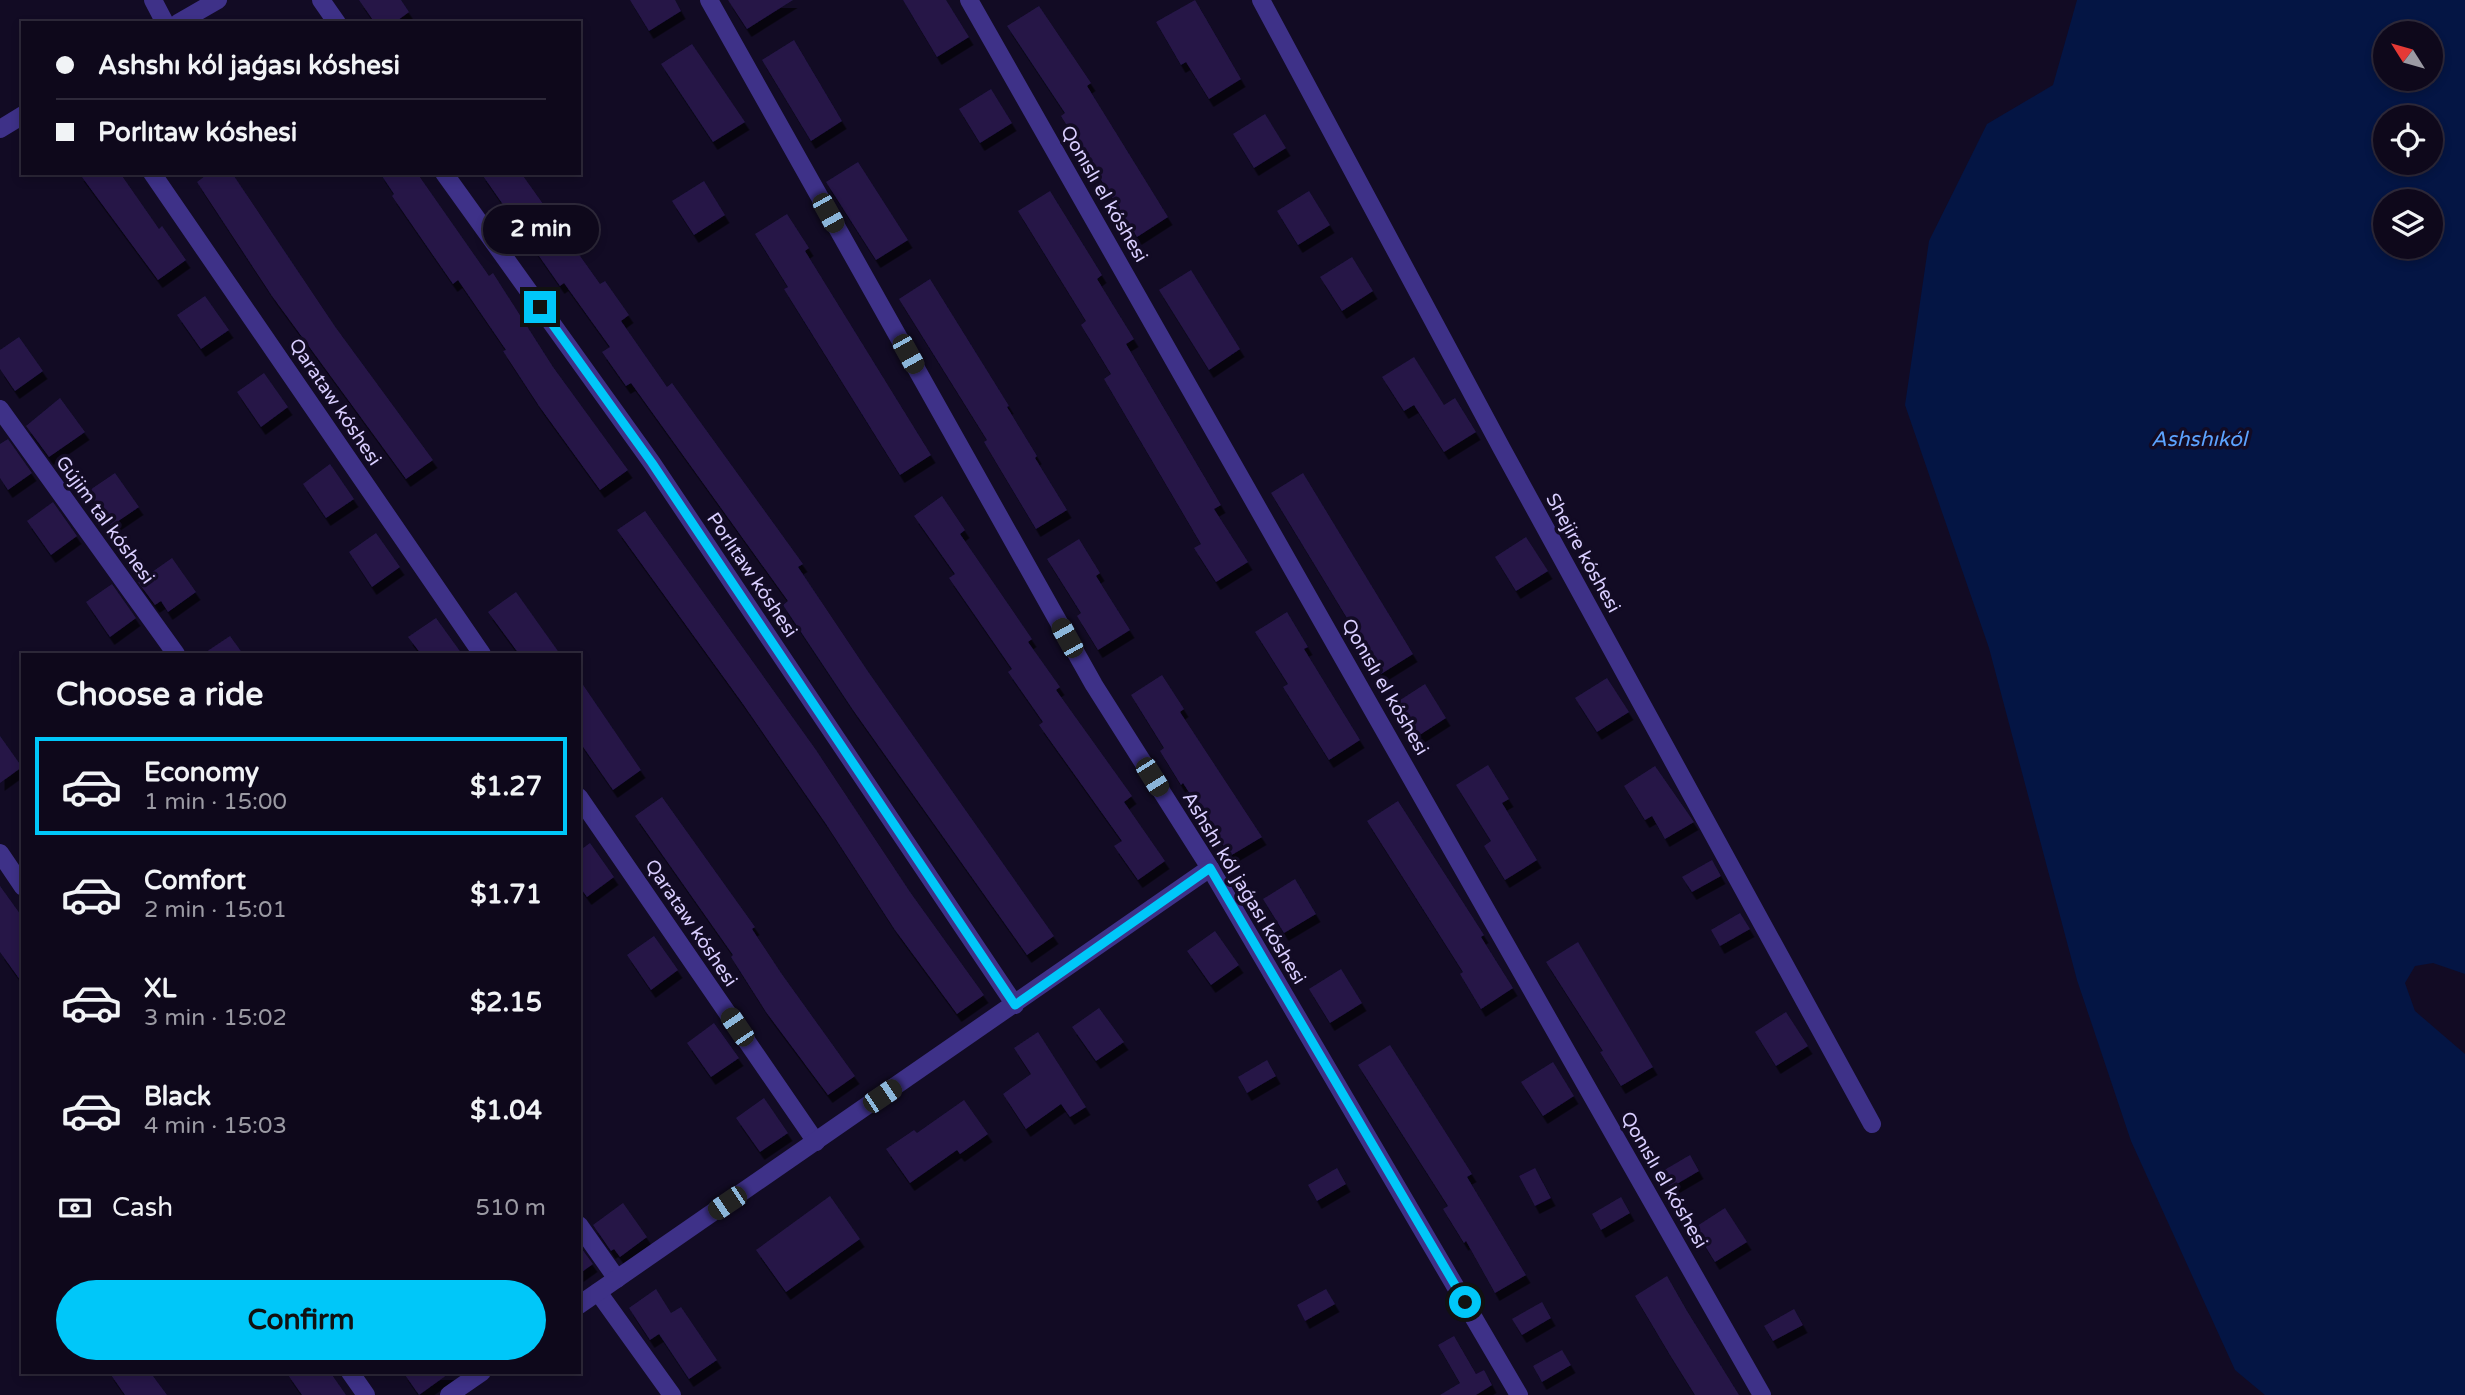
<!DOCTYPE html>
<meta charset="utf-8">
<style>
:root{--surface:#0e081b;--page:#1c1628;--text:#f1f3f6;--muted:#9b9aa3;--line:#2e293a;--accent:#00c7f9}
body{margin:0;font-family:"Varela Round",sans-serif;background:var(--page);color:var(--text);height:100vh;display:flex;flex-direction:column;font-size:26px;white-space:nowrap}
*{box-sizing:border-box;margin:0}
p{font-size:23px;color:var(--muted)}
.icon{flex:none;width:38px;height:38px;fill:none;stroke:currentColor;stroke-width:2;stroke-linecap:round;stroke-linejoin:round}
.map{position:relative;flex:1;overflow:hidden}
.sheet{position:absolute;left:21px;top:653px;width:560px;height:721px;display:flex;flex-direction:column;background:var(--surface);border-radius:0px;box-shadow:0 4px 10px #0003,0 0 0 2px var(--line)}
.sheet>*{flex:none}
.banner{position:absolute;left:21px;top:21px;width:560px;height:154px;border-radius:0px;box-shadow:0 4px 10px #0003,0 0 0 2px var(--line);display:grid;align-content:center;height:154px;padding:0 35px;background:var(--surface)}
.needle{width:46px;rotate:307deg}
.controls{position:absolute;left:2373px;top:21px;display:grid;gap:14px}
.controls a{display:grid;place-items:center;width:70px;height:70px;border-radius:50%;background:var(--surface);box-shadow:0 4px 10px #0003,0 0 0 2px var(--line);font-size:35px}
.end{position:absolute;width:32px;height:32px;margin:-16px;border:9px solid #00c7f9;background:#111;box-shadow:0 0 0 4px #111}
.from{border-radius:50%}
.bubble{position:absolute;height:49px;border-radius:24px;background:var(--surface);box-shadow:0 4px 10px #0003,0 0 0 2px var(--line);font-size:23px;font-weight:700;line-height:49px;text-align:center}
.car{position:absolute;width:21px;height:42px;margin:-21px -10px;border-radius:9px;box-shadow:0 0 5px 2px #0007;background:linear-gradient(#222 24%,#8ab4d8 0 40%,#222 0 76%,#8ab4d8 0 86%,#222 0)}
.banner b{display:flex;align-items:center;gap:24px;height:66px;font-size:26px}
.banner b+b{border-top:2px solid var(--line)}
.banner i{width:18px;height:18px;background:var(--text)}
ul{padding:0;list-style:none}
li{display:flex;align-items:center;gap:21px;height:98px;margin:0 14px 10px;padding:0 21px;border:4px solid transparent;border-radius:0px}
li div{flex:1}
li b{display:block;font-size:26px}
li em{font-style:normal;font-weight:700}
li.selected{border-color:var(--accent)}
li>.icon{width:63px;height:63px;stroke-width:1.5}
h2{padding:0 35px;font-size:32px;line-height:84px}
.pay{display:flex;align-items:center;gap:18px;height:77px;padding:0 35px;font-size:26px}
.pay p{margin-inline-start:auto}
.primary-button{display:flex;gap:14px;margin-top:auto;padding:14px 35px}
.primary-button a{flex:1;height:80px;border-radius:42px;background:var(--accent);color:#111;font-size:28px;font-weight:700;line-height:80px;text-align:center}
.map>svg:first-child{display:block}
</style>
<div class="map">
<svg width="2465" height="1395" viewBox="0 0 2465 1395">
<defs>
<filter id="shadow"><feDropShadow dx="4.5" dy="8" stdDeviation="0" flood-color="#0009"/></filter>
</defs>
<rect width="100%" height="100%" fill="#120b24"/>
<path fill="#041544" fill-rule="evenodd" d="M2077 0H2465V974L2433 963 2415 966 2405 983 2415 1011 2465 1054V1395H2265L2235 1370 2131 1141 2077 980 1989 648 1905 405 1929 241 1987 124 2053 85ZM2385 33H2431V79H2385ZM2385 117H2431V163H2385ZM2385 201H2431V247H2385Z"/>
<g fill="#251647" filter="url(#shadow)">
<polygon points="359,0 401,0 409,12 394,23 375,23"/>
<polygon points="630,0 675,0 681,11 649,31"/>
<polygon points="728,0 793,0 747,29"/>
<polygon points="903,0 946,0 969,37 937,57"/>
<polygon points="1195,0 1241,79 1209,99 1186,62 1181,65 1156,22"/>
<polygon points="1039,6 1091,83 1087,86 1168,217 1137,237 1061,116 1065,113 1007,26"/>
<polygon points="794,40 842,121 811,141 762,60"/>
<polygon points="692,44 745,122 713,142 661,64"/>
<polygon points="991,89 1012,123 980,143 959,109"/>
<polygon points="1265,114 1286,148 1254,168 1233,134"/>
<polygon points="858,162 908,240 876,260 826,182"/>
<polygon points="79,173 120,173 159,229 162,226 186,260 158,280"/>
<polygon points="209,173 232,173 336,328 433,460 406,479 272,296 197,182"/>
<polygon points="380,173 417,173 489,276 493,273 553,367 628,470 600,490 539,406 503,351 506,350 458,280 453,284 392,196 394,194"/>
<polygon points="481,173 521,173 600,284 605,281 629,315 621,321 667,387 672,383 803,564 798,567 869,673 1054,936 1027,955 853,710 783,605 788,601 631,383 626,386 602,352 610,347 564,283 560,286"/>
<polygon points="704,181 725,215 694,235 672,201"/>
<polygon points="1050,191 1102,275 1097,279 1134,339 1126,344 1221,505 1214,509 1248,562 1216,582 1194,548 1201,544 1104,379 1111,374 1081,325 1086,321 1018,211"/>
<polygon points="1309,191 1330,225 1298,245 1277,211"/>
<polygon points="787,214 809,248 805,251 931,455 900,475 784,289 788,287 755,234"/>
<polygon points="1352,257 1373,291 1342,311 1320,277"/>
<polygon points="1191,270 1240,349 1209,370 1159,290"/>
<polygon points="930,279 1009,406 1007,407 1037,456 1035,458 1067,510 1036,529 984,442 987,440 899,299"/>
<polygon points="205,296 229,330 201,349 177,315"/>
<polygon points="19,337 43,371 15,391 0,369 0,350"/>
<polygon points="1414,357 1444,405 1455,398 1476,432 1444,452 1414,405 1404,411 1382,377"/>
<polygon points="264,373 288,407 261,427 237,392"/>
<polygon points="60,398 85,432 49,457 26,426"/>
<polygon points="8,439 32,473 8,490 0,478 0,444"/>
<polygon points="330,464 354,499 326,518 303,484"/>
<polygon points="115,473 139,507 111,526 87,492"/>
<polygon points="1303,473 1413,654 1381,674 1271,493"/>
<polygon points="942,496 965,530 960,534 1032,639 1028,642 1060,687 1056,690 1132,796 1124,802 1165,861 1138,880 1114,846 1122,841 1039,725 1043,722 1008,672 1012,669 949,578 955,574 914,516"/>
<polygon points="53,502 77,536 51,555 27,521"/>
<polygon points="645,511 816,750 910,892 984,995 957,1014 895,930 826,824 743,704 617,530"/>
<polygon points="376,533 400,567 372,587 349,552"/>
<polygon points="1526,537 1548,571 1516,591 1495,557"/>
<polygon points="1079,539 1100,573 1096,576 1130,630 1098,650 1077,616 1081,613 1047,559"/>
<polygon points="172,558 196,592 168,612 161,601 155,605 138,582"/>
<polygon points="112,584 136,618 110,637 86,602"/>
<polygon points="516,592 560,654 519,654 488,612"/>
<polygon points="1287,612 1308,647 1304,649 1360,740 1329,760 1283,687 1288,684 1255,632"/>
<polygon points="436,618 462,654 421,654 408,637"/>
<polygon points="230,636 243,654 203,654"/>
<polygon points="1162,675 1184,709 1180,712 1262,837 1230,856 1183,783 1181,785 1160,751 1164,748 1131,695"/>
<polygon points="1607,678 1629,712 1597,732 1575,698"/>
<polygon points="579,679 641,770 613,790 579,741"/>
<polygon points="1425,684 1446,718 1415,738 1394,704"/>
<polygon points="0,736 22,767 0,783"/>
<polygon points="1488,765 1509,799 1502,803 1537,860 1505,880 1484,846 1491,841 1456,785"/>
<polygon points="1655,766 1694,822 1665,839 1652,816 1645,820 1624,786"/>
<polygon points="662,797 755,927 752,929 781,973 855,1076 828,1095 766,1012 731,957 733,955 635,816"/>
<polygon points="1398,801 1484,935 1481,937 1513,988 1481,1009 1460,974 1463,972 1367,821"/>
<polygon points="590,843 614,877 587,897 579,886 579,851"/>
<polygon points="1712,860 1721,876 1692,892 1682,877"/>
<polygon points="1295,879 1316,914 1284,933 1263,899"/>
<polygon points="0,886 23,918 23,984 0,952"/>
<polygon points="1740,913 1750,929 1720,946 1711,930"/>
<polygon points="1215,931 1239,965 1211,985 1187,951"/>
<polygon points="654,936 678,970 651,990 627,955"/>
<polygon points="1578,942 1653,1067 1621,1086 1600,1052 1603,1051 1546,962"/>
<polygon points="1341,969 1362,1003 1330,1023 1309,989"/>
<polygon points="1099,1008 1124,1042 1096,1061 1072,1027"/>
<polygon points="1786,1012 1808,1046 1776,1066 1755,1032"/>
<polygon points="714,1023 739,1058 711,1077 687,1043"/>
<polygon points="1038,1032 1086,1107 1070,1117 1061,1104 1026,1129 1003,1094 1031,1074 1014,1048"/>
<polygon points="1390,1045 1472,1174 1467,1177 1526,1275 1495,1293 1466,1241 1464,1243 1443,1209 1448,1206 1358,1065"/>
<polygon points="1267,1060 1276,1076 1247,1093 1238,1077"/>
<polygon points="1553,1062 1574,1096 1543,1116 1521,1082"/>
<polygon points="764,1098 788,1133 760,1152 736,1118"/>
<polygon points="964,1100 988,1134 960,1154 957,1150 910,1183 886,1149 914,1130 917,1133"/>
<polygon points="1690,1155 1699,1171 1670,1188 1661,1172"/>
<polygon points="1337,1168 1346,1184 1317,1201 1308,1185"/>
<polygon points="1535,1168 1551,1198 1535,1206 1519,1176"/>
<polygon points="830,1196 860,1239 786,1292 756,1250"/>
<polygon points="1621,1197 1630,1213 1601,1230 1592,1214"/>
<polygon points="623,1203 647,1237 620,1257 614,1249 611,1251 593,1225"/>
<polygon points="1725,1208 1747,1242 1715,1262 1694,1228"/>
<polygon points="579,1245 593,1264 579,1274"/>
<polygon points="1667,1276 1687,1311 1739,1395 1695,1395 1670,1355 1635,1296"/>
<polygon points="656,1289 671,1313 681,1307 717,1360 689,1379 659,1334 650,1340 629,1308"/>
<polygon points="1326,1289 1335,1304 1305,1321 1297,1305"/>
<polygon points="1542,1302 1551,1318 1522,1335 1512,1319"/>
<polygon points="1794,1309 1803,1325 1773,1341 1764,1326"/>
<polygon points="1454,1336 1476,1374 1484,1370 1492,1385 1476,1395 1440,1395 1460,1383 1438,1345"/>
<polygon points="1562,1350 1571,1365 1542,1382 1533,1366"/>
<polygon points="109,1372 150,1372 167,1395 125,1395"/>
<polygon points="286,1372 330,1372 346,1395 302,1395"/>
<polygon points="403,1372 451,1372 419,1395"/>
</g>
<g fill="none" stroke-linecap="round" stroke-linejoin="round">
<g stroke="#3e3188" stroke-width="18">
<polyline points="153,0 165,23"/>
<polyline points="321,0 337,23"/>
<polyline points="709,0 1094,685 1210,868 1519,1395"/>
<polyline points="969,0 1762,1395"/>
<polyline points="1261,0 1502,449 1872,1124"/>
<polyline points="178,23 218,0"/>
<polyline points="0,129 23,115"/>
<polyline points="152,173 482,654"/>
<polyline points="444,173 652,463 1015,1005"/>
<polyline points="0,409 176,654"/>
<polyline points="579,797 816,1142"/>
<polyline points="0,853 23,887"/>
<polyline points="579,1225 617,1279"/>
<polyline points="598,1292 672,1395"/>
<polyline points="579,1305 1210,868"/>
<polyline points="350,1372 366,1395"/>
<polyline points="449,1395 482,1372"/>
</g>
</g>
<g fill="none" stroke-linecap="round" stroke-linejoin="round">
<polyline stroke="#00c7f9" stroke-width="9" points="540,307 652,463 1015,1005 1210,868 1465,1302"/>
</g>
<g text-anchor="middle" dominant-baseline="central" stroke-width="7" stroke-linejoin="round" paint-order="stroke">
<g font-size="19" fill="#d9ceff" stroke="#120b24">
<text transform="translate(1104 194) rotate(60)">Qonıslı el kóshesi</text>
<text transform="translate(335 402) rotate(56)">Qarataw kóshesi</text>
<text transform="translate(105 520) rotate(54)">Gújim tal kóshesi</text>
<text transform="translate(1583 553) rotate(61)">Shejire kóshesi</text>
<text transform="translate(752 575) rotate(56)">Porlıtaw kóshesi</text>
<text transform="translate(1385 687) rotate(60)">Qonıslı el kóshesi</text>
<text transform="translate(1244 888) rotate(59)">Ashshı kól jaǵası kóshesi</text>
<text transform="translate(691 923) rotate(56)">Qarataw kóshesi</text>
<text transform="translate(1664 1180) rotate(60)">Qonıslı el kóshesi</text>
</g>
<g font-size="21" font-style="italic" fill="#5ca3ff" stroke="#120b24">
<text x="2199" y="439">Ashshıkól</text>
</g>
</g>
</svg>
<div class="controls">
<a><svg class="needle" viewBox="-14 -14 28 28"><path d="M0-13l5 13h-10z" fill="#e53935"/><path d="M0 13l5-13h-10z" fill="#9b9aa3"/></svg></a>
<a><svg class="icon" aria-label="locate" viewBox="0 0 24 24"><circle cx="12" cy="12" r="6"/><path d="M12 2v4M12 18v4M2 12h4M18 12h4"/></svg></a>
<a><svg class="icon" aria-label="layers" viewBox="0 0 24 24"><path d="M12 4l9 5-9 5-9-5zM3 14l9 5 9-5"/></svg></a>
</div>
<i class="end from" style="left:1465px;top:1302px"></i>
<i class="end" style="left:540px;top:307px"></i>
<div class="bubble" style="left:483px;top:205px;width:116px">2 min</div>
<i class="car" style="left:828px;top:213px;rotate:151deg"></i>
<i class="car" style="left:908px;top:354px;rotate:151deg"></i>
<i class="car" style="left:1067px;top:638px;rotate:331deg"></i>
<i class="car" style="left:1152px;top:777px;rotate:148deg"></i>
<i class="car" style="left:737px;top:1027px;rotate:326deg"></i>
<i class="car" style="left:882px;top:1096px;rotate:56deg"></i>
<i class="car" style="left:727px;top:1203px;rotate:236deg"></i>
<div class="banner">
<b><i class="from"></i>Ashshı kól jaǵası kóshesi</b>
<b><i></i>Porlıtaw kóshesi</b>
</div>
<section class="sheet">
<h2>Choose a ride</h2>
<ul>
<li class="selected"><svg class="icon" aria-label="car" viewBox="0 0 24 24"><path d="M5 17H2v-5l4-1 3-4h7l3 4 3 1v5h-3M9 17h6M6 11h13"/><circle cx="7" cy="17" r="2"/><circle cx="17" cy="17" r="2"/></svg><div><b>Economy</b><p>1 min · 15:00</p></div><em>$1.27</em></li>
<li><svg class="icon" aria-label="car" viewBox="0 0 24 24"><path d="M5 17H2v-5l4-1 3-4h7l3 4 3 1v5h-3M9 17h6M6 11h13"/><circle cx="7" cy="17" r="2"/><circle cx="17" cy="17" r="2"/></svg><div><b>Comfort</b><p>2 min · 15:01</p></div><em>$1.71</em></li>
<li><svg class="icon" aria-label="car" viewBox="0 0 24 24"><path d="M5 17H2v-5l4-1 3-4h7l3 4 3 1v5h-3M9 17h6M6 11h13"/><circle cx="7" cy="17" r="2"/><circle cx="17" cy="17" r="2"/></svg><div><b>XL</b><p>3 min · 15:02</p></div><em>$2.15</em></li>
<li><svg class="icon" aria-label="car" viewBox="0 0 24 24"><path d="M5 17H2v-5l4-1 3-4h7l3 4 3 1v5h-3M9 17h6M6 11h13"/><circle cx="7" cy="17" r="2"/><circle cx="17" cy="17" r="2"/></svg><div><b>Black</b><p>4 min · 15:03</p></div><em>$1.04</em></li>
</ul>
<div class="pay"><svg class="icon" aria-label="cash" viewBox="0 0 24 24"><path d="M3 7h18v10H3z"/><circle cx="12" cy="12" r="2"/></svg>Cash<p>510 m</p></div>
<div class="primary-button"><a>Confirm</a></div>
</section>
</div>
